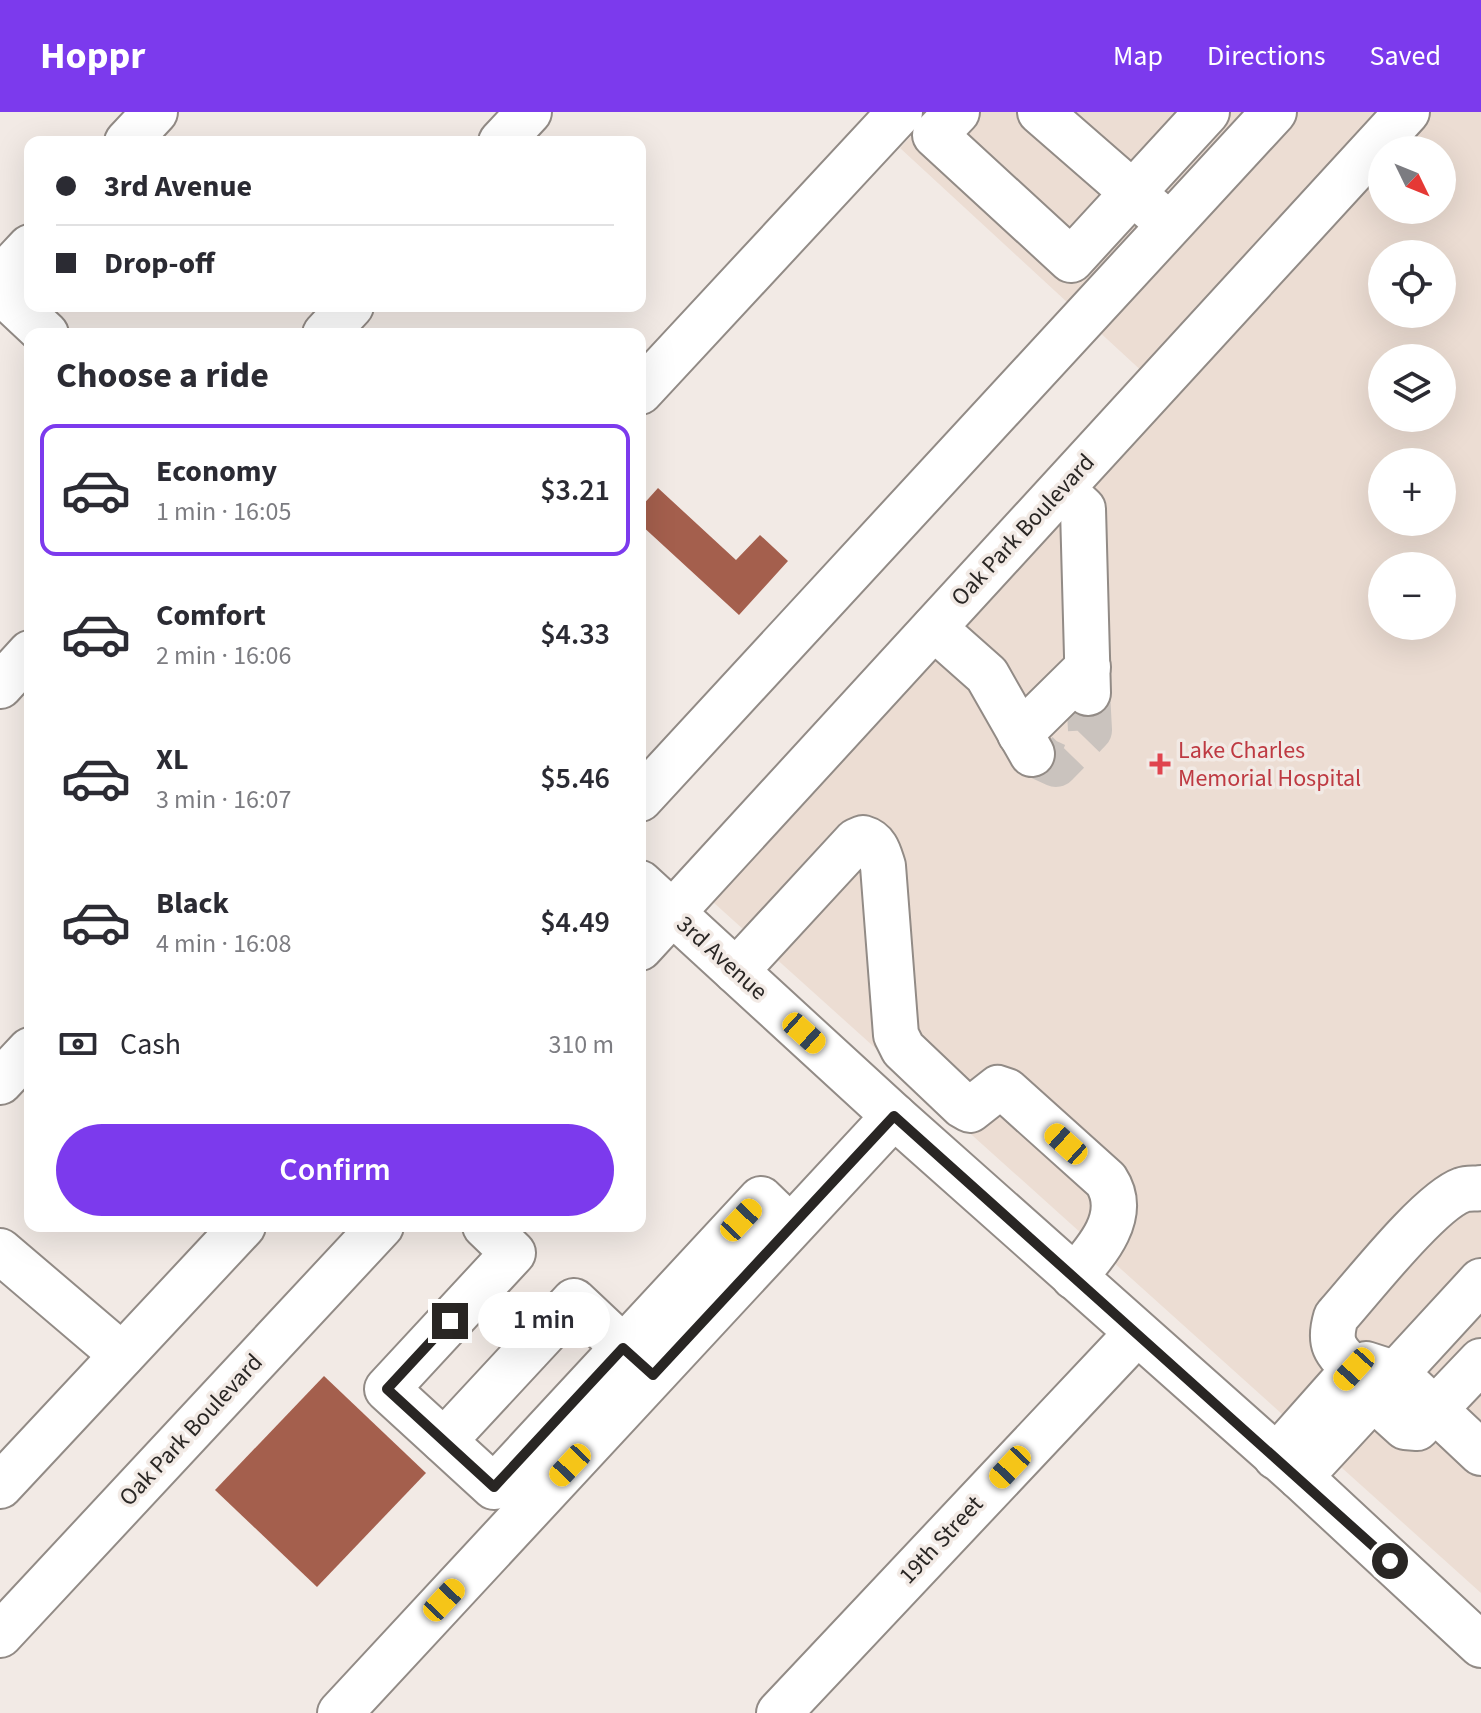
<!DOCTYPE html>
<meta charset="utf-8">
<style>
:root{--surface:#fff;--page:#f7f7f7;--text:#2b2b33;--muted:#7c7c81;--line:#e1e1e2;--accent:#7c3aed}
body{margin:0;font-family:"Source Sans 3",sans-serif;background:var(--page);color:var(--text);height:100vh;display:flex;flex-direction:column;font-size:30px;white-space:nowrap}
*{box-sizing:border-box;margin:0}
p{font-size:26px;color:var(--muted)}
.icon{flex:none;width:44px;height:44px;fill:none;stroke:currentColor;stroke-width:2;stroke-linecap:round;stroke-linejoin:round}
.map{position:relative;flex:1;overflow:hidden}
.panel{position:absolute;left:24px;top:216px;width:622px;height:904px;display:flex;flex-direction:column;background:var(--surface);border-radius:16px;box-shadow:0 8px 32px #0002}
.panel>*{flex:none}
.banner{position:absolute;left:24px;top:24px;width:622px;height:176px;border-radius:16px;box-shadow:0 8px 32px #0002;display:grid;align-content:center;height:176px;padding:0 32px;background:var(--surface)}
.needle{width:52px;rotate:133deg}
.buttons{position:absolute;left:1368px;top:24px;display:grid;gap:16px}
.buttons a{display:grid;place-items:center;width:88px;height:88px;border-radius:50%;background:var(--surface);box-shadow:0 8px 32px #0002;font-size:40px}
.end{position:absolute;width:36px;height:36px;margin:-18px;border:10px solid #292624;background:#fff;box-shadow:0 0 0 4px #fff}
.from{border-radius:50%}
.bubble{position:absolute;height:56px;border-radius:28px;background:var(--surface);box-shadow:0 8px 32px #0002;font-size:26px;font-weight:600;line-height:56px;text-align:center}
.car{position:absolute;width:24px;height:48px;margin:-24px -12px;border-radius:10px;box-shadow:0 0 6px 2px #0007;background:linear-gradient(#f5c518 24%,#345 0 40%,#f5c518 0 76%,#345 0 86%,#f5c518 0)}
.banner b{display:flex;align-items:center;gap:28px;height:76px;font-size:30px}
.banner b+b{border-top:2px solid var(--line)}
.banner i{width:20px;height:20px;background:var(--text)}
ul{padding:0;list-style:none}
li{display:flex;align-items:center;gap:24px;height:132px;margin:0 16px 12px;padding:0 16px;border:4px solid transparent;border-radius:16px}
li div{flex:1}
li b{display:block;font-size:30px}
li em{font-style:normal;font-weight:600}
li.selected{border-color:var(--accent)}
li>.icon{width:72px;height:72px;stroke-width:1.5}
h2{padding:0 32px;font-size:36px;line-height:96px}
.pay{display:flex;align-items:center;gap:20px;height:88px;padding:0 32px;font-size:30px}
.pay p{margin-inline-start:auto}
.button{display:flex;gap:16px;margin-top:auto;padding:16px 32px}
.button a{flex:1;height:92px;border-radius:48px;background:var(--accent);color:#fff;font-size:32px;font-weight:600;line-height:92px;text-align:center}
header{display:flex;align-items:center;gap:48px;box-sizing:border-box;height:112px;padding:0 40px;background:var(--accent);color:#fff}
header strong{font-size:38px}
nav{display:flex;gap:44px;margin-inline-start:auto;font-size:28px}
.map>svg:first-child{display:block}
</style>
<header>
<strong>Hoppr</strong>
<nav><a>Map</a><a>Directions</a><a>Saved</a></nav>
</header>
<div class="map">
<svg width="1481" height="1601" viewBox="0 0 1481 1601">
<rect width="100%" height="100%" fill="#f2eae5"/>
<path fill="#ecddd3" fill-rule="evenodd" d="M933 0H1481V1481L713 790 1172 287 900 36ZM1382 38H1442V98H1382ZM1382 142H1442V202H1382ZM1382 246H1442V306H1382ZM1382 350H1442V410H1382ZM1382 454H1442V514H1382Z"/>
<g fill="#a45f4d">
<polygon points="658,376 736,448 760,423 788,449 739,503 640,412 640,396"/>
<polygon points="324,1264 426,1361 317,1475 215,1378"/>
</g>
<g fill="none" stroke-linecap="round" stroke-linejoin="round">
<polyline stroke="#cac3be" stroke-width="44" stroke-dasharray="44 22" stroke-linecap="butt" points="1032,642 1056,653 1090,618 1088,581"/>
<defs>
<g id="minor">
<polyline points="957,0 935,23 1071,148 1207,0"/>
<polyline points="1040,0 1156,101"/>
<polyline points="127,30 155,0"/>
<polyline points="501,30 529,0"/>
<polyline points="0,167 30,135"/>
<polyline points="0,179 46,222"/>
<polyline points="325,222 351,194"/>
<polyline points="640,280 900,0"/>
<polyline points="1062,377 1083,397 1088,581"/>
<polyline points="934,516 987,563 1032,642"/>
<polyline points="0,574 30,541"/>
<polyline points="1020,622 1088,555"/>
<polyline points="640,687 1274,0"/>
<polyline points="640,771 894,1004 1300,1365 1481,1533"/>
<polyline points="640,836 1407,0"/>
<path d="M736 859 856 729 863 726C877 730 879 742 883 754L896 923 903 937 963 994 970 998 998 976 1007 979 1106 1068C1129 1103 1097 1139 1074 1165"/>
<polyline points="0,970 30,938"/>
<polyline points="485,1114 513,1141 387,1277 494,1375 761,1087 790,1115"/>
<polyline points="0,1139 122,1243"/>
<polyline points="1354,1257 1366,1252 1397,1262 1481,1341"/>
<polyline points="1377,1282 1481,1169"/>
<polyline points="444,1329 574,1189 643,1254"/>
<path d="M1276 1345 1354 1257C1335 1239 1328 1232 1336 1205 1362 1176 1429 1090 1462 1078 1468 1076 1475 1077 1481 1076"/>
<polyline points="1300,1365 1373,1286 1405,1315 1417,1316 1481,1249"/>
<polyline points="0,1374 243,1114"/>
<polyline points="0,1523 381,1114"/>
<polyline points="340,1601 894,1004"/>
<polyline points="779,1601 1137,1221"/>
</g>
</defs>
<use href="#minor" stroke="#928b86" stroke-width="48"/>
<use href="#minor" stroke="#fff" stroke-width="44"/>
</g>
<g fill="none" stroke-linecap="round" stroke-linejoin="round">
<polyline stroke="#292624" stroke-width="10" points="450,1209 387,1277 494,1375 623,1236 653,1263 894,1004 1390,1449"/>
</g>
<path fill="#e0444e" stroke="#f2eae5" stroke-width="3" d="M1156 640h8v8h8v8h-8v8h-8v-8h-8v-8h8z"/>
<g text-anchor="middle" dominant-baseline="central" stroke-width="7" stroke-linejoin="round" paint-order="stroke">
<g font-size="24" fill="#292624" stroke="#f2eae5">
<text transform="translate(1023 418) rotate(-47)">Oak Park Boulevard</text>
<text transform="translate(722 846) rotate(42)">3rd Avenue</text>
<text transform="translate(191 1318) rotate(-47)">Oak Park Boulevard</text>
<text transform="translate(941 1428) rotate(-47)">19th Street</text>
</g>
<g font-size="24" fill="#be3a42" stroke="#f2eae5" text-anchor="start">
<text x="1178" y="638">Lake Charles<tspan x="1178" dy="28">Memorial Hospital</tspan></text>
</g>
</g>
</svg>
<div class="buttons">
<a><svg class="needle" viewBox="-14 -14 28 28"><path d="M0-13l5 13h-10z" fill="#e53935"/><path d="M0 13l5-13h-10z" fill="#7c7c81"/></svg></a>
<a><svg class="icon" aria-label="locate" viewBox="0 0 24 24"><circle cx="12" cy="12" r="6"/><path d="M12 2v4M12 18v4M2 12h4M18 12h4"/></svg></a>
<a><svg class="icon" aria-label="layers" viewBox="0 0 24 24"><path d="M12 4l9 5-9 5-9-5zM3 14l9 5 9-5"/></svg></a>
<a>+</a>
<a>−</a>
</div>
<i class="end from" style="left:1390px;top:1449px"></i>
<i class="end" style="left:450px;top:1209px"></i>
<div class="bubble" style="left:478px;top:1180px;width:132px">1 min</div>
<i class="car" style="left:804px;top:921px;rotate:132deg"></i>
<i class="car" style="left:1066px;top:1032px;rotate:312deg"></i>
<i class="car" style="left:741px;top:1108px;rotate:43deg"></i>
<i class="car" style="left:1354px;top:1257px;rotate:222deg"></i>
<i class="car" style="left:570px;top:1353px;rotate:223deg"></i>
<i class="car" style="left:1010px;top:1355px;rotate:223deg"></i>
<i class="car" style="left:444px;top:1488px;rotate:43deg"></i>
<div class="banner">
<b><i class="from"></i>3rd Avenue</b>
<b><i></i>Drop-off</b>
</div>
<section class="panel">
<h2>Choose a ride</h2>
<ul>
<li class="selected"><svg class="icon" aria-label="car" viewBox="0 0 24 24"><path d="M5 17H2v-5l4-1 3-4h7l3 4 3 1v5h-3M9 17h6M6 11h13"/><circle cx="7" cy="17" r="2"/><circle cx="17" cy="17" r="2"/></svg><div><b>Economy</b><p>1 min · 16:05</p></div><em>$3.21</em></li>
<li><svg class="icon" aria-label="car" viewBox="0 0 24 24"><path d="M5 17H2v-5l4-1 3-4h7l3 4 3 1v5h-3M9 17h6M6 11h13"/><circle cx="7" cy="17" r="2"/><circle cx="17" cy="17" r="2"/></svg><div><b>Comfort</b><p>2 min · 16:06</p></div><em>$4.33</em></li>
<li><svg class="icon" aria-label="car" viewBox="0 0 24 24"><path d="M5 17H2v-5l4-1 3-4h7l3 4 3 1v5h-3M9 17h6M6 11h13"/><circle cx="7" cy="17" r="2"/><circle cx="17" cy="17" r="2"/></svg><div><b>XL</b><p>3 min · 16:07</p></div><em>$5.46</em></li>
<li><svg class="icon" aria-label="car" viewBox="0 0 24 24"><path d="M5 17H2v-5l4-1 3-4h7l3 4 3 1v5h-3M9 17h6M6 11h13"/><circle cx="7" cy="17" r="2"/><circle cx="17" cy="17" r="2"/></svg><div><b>Black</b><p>4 min · 16:08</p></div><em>$4.49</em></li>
</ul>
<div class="pay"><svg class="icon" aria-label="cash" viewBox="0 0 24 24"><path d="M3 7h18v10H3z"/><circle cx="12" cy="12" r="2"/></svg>Cash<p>310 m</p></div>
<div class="button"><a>Confirm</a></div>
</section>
</div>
